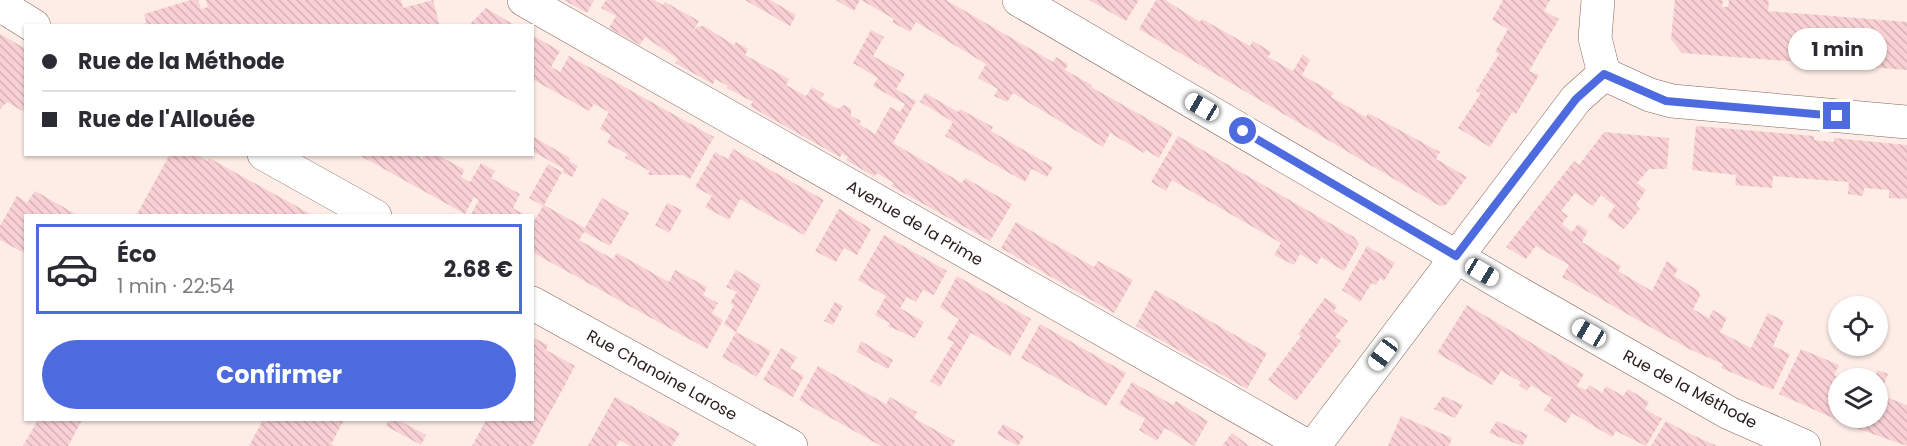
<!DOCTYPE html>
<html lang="fr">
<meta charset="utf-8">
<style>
:root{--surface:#fff;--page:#f2f2f3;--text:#2b2b33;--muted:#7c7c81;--line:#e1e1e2;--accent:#4d6bdf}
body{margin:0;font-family:Poppins,sans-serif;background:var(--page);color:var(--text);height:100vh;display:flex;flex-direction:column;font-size:22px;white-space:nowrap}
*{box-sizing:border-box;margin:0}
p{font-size:20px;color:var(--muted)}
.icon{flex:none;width:33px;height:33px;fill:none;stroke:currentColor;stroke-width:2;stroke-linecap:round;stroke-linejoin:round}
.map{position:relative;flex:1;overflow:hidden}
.sheet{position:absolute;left:24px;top:214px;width:510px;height:207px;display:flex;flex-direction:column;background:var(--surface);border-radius:0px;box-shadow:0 2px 4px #0004}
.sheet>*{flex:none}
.top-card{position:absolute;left:24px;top:24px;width:510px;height:132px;border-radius:0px;box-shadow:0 2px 4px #0004;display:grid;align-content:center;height:132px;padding:0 18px;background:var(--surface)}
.buttons{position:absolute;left:1828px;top:296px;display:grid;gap:12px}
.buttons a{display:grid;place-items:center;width:60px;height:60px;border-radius:50%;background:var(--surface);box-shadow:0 2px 4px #0004;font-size:30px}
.end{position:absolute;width:27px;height:27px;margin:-14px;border:8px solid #4d6bdf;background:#fff;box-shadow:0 0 0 3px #fff}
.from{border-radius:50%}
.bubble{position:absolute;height:42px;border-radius:21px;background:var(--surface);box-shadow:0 2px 4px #0004;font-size:20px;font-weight:700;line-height:42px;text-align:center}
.car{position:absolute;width:18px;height:36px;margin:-18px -9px;border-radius:8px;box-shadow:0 0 4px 2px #0007;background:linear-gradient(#fff 24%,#345 0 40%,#fff 0 76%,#345 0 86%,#fff 0)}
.top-card b{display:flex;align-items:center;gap:21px;height:57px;font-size:22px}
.top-card b+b{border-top:2px solid var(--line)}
.top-card i{width:15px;height:15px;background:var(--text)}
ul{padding:10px 0 0;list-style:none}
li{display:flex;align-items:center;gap:18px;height:90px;margin:0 12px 9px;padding:0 6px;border:3px solid transparent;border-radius:0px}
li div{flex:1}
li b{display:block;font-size:22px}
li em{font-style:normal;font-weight:700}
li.selected{border-color:var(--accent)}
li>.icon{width:54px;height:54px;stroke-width:1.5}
.button{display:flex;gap:12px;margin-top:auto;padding:12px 18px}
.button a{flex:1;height:69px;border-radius:36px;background:var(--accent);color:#fff;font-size:24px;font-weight:700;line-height:69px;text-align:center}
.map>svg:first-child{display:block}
</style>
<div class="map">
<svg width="1907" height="446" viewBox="0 0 1907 446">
<defs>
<pattern id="building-back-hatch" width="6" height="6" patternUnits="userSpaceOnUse" patternTransform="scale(1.5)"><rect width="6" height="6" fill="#f9d1d4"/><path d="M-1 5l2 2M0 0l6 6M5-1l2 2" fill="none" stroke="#d6b3b6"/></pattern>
</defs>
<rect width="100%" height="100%" fill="#feece6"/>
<g fill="url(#building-back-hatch)">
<polygon points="191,0 198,0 201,9 208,7 206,0 401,0 403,8 433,0 440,26 142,26 146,22 144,14"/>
<polygon points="564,0 594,0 587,13"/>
<polygon points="606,0 654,0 663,5 665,2 699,21 692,33 697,27 704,26 734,45 736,42 748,49 745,55 789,79 786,85 806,96 812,87 824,94 821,99 838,109 844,105 851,109 851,116 861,121 859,124 875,134 890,107 900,112 905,104 873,86 878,78 853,63 871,30 884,37 873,56 905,74 896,89 916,101 893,143 962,183 965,178 1012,204 990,241 891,186 894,183 877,173 875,177 846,160 848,157 842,154 840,157 767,116 750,106 753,102 727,88 728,86 715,79 713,84 675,63 678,59 645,37 640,45 609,28 616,16 601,8"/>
<polygon points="745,0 770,0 796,15 790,26"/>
<polygon points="836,0 860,0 854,11"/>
<polygon points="861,0 946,0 1053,62 1056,57 1068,64 1065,70 1092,85 1091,87 1173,133 1159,158 1146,150 1144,153 1110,133 1103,147 1013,93 1007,102 994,96 998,89 978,78 986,64 916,22 910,32 892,22 894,19"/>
<polygon points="1089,0 1139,0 1126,21"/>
<polygon points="1156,0 1165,0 1200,22 1202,19 1250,46 1253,41 1271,52 1268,57 1293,71 1303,54 1310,60 1302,75 1334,93 1331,97 1366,117 1368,113 1440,152 1436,159 1467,177 1446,205 1440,206 1139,29"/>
<polygon points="1503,0 1550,0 1544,11 1559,19 1529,71 1539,75 1516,114 1512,112 1490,147 1458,128 1481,93 1476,91 1499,54 1495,52 1508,29 1492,20"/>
<polygon points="1675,0 1723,0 1722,7 1728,7 1729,0 1769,0 1768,11 1907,22 1907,70 1682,53 1671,39"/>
<polygon points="486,8 516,26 468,26"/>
<polygon points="0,34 26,49 26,113 7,102 0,109"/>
<polygon points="532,35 560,51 551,67 560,72 569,56 714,137 690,179 683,175 647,175 650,171 625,158 627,154 607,143 611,135 600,129 609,112 594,104 589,111 532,79"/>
<polygon points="925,93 958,112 960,109 993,127 991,131 1053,167 1047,177 1032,169 1025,182 945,136 953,122 920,102"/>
<polygon points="1696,126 1814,136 1814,140 1834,142 1834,138 1907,145 1907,199 1889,198 1889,190 1864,188 1863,196 1848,194 1849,182 1773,176 1772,188 1735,185 1736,175 1692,170"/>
<polygon points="1604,132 1669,138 1667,169 1649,169 1637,183 1646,190 1636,205 1640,209 1624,229 1607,217 1615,206 1601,195 1593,206 1575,193 1561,211 1568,216 1562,224 1572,232 1578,224 1588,231 1582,242 1621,266 1618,271 1652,291 1667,261 1678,269 1674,276 1699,291 1700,296 1693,309 1709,318 1713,310 1727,318 1720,332 1751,348 1768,313 1784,321 1773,346 1790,354 1773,390 1721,368 1723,364 1689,349 1562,277 1569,265 1536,246 1526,259 1506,247 1574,161 1579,165"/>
<polygon points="532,136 570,158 569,161 578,166 572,177 562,172 544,205 585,228 602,198 629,213 610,246 584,232 579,240 613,259 617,253 669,282 675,270 707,287 703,295 718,303 712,313 723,320 707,349 532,252 532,225 543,206 529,198 548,164 562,172 564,169 532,151"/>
<polygon points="1178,136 1354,237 1359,244 1344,271 1321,257 1317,264 1300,254 1294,265 1274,255 1281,243 1246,223 1172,180 1166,191 1151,182"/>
<polygon points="733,149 824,200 804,235 740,199 729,220 705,207 712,196 695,187 715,152 728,159"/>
<polygon points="170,154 195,154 207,161 209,158 314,216 186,216 179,212 177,216 136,216"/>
<polygon points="357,154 415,154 422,159 425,154 436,154 465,170 461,177 470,182 481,163 495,171 491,178 520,194 513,208 527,216 470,216 479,200 474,197 465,214"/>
<polygon points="35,191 79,216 26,216 26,254 0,240 0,226 17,196 27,203"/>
<polygon points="667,203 682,210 669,233 655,225"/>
<polygon points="839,209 871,229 857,255 844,248 836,262 815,251"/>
<polygon points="1016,222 1094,267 1098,261 1133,280 1114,313 1001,248"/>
<polygon points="884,235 947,271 934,295 923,290 916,302 907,297 900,308 924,322 915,338 888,326 890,323 875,315 886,296 858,280"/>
<polygon points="1367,246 1395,263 1384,281 1380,278 1376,285 1372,283 1360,302 1342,290"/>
<polygon points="736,270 761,285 736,332 724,324 734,305 730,303 737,292 726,287"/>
<polygon points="957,276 1031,319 1010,356 971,333 940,387 930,381 954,342 947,339 959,319 940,307"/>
<polygon points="1155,290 1267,353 1247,389 1136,326"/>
<polygon points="1325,298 1337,306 1334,311 1348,321 1335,337 1341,341 1296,401 1268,380 1301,336 1298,334"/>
<polygon points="835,302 843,306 833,325 824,321"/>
<polygon points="1467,305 1584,374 1577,386 1586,390 1589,385 1602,393 1606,386 1623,396 1628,389 1649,402 1645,409 1662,419 1646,446 1616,431 1612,437 1572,413 1566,423 1544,410 1552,398 1531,385 1527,391 1519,385 1521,382 1501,371 1492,385 1437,353"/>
<polygon points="1040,324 1126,373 1106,406 1021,358"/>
<polygon points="736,332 771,351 757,377 722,357"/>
<polygon points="532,337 548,345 546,350 575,366 532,446 472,446 486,420 532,420"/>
<polygon points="861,341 893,360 888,369 857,352"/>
<polygon points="781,348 797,357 790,368 804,376 793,397 763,380"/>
<polygon points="1801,349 1839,365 1834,375 1839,378 1839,417 1878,417 1878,378 1874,378 1878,370 1888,374 1880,395 1907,405 1907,446 1853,427 1779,394"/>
<polygon points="818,366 886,404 890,397 917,412 914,418 955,441 952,446 881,446 799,400"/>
<polygon points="1132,382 1173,405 1176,401 1208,421 1194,446 1165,428 1157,441 1139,430 1145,419 1119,404"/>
<polygon points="1443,396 1463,405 1455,418 1434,409"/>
<polygon points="615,397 680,433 672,446 630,446 620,440 616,446 588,446"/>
<polygon points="1401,416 1452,438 1449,446 1388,446"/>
<polygon points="38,420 82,420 68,446 23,446"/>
<polygon points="263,420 344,420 331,444 335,446 249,446"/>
<polygon points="389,420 398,420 426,435 421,445 386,426"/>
<polygon points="1497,421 1528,435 1522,446 1489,433"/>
<polygon points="1666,421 1684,431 1717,446 1651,446"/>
<polygon points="1003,424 1024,436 1018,446 997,434"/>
<polygon points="1232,433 1249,446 1222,446"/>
</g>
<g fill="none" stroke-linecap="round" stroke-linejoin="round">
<defs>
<g id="minor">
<polyline points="0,0 10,11 34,26"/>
<polyline points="524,0 1307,446"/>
<polyline points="1019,0 1508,287 1729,413 1804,446"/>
<polyline points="1598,0 1595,38 1604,74 1650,95 1672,101 1907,122"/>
<polyline points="264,154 375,216"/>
<polyline points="532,303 791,446"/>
<polyline points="1314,446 1576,99 1604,74"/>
</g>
</defs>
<use href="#minor" stroke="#82675f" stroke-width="34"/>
<use href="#minor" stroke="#fff" stroke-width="33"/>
</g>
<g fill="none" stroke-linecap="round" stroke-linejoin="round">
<polyline stroke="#4d6bdf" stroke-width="8" points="1243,131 1456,256 1576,99 1604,74 1666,101 1837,116"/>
</g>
<g text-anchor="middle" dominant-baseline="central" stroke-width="5" stroke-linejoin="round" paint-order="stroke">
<g font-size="16" fill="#2b201d" stroke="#fff">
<text transform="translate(915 223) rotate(30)">Avenue de la Prime</text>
<text transform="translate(662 375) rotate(29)">Rue Chanoine Larose</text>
<text transform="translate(1690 389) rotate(28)">Rue de la Méthode</text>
</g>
</g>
</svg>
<div class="buttons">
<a><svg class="icon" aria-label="locate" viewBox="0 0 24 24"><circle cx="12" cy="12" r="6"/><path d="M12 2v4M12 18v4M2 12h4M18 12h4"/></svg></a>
<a><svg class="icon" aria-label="layers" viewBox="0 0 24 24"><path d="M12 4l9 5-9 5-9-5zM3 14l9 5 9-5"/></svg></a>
</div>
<i class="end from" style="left:1243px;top:131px"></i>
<i class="end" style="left:1837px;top:116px"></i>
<div class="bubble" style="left:1788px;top:28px;width:99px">1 min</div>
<i class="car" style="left:1202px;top:107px;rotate:300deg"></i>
<i class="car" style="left:1482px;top:272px;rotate:121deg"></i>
<i class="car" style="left:1589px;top:333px;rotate:300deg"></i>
<i class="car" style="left:1383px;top:354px;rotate:217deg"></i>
<div class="top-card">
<b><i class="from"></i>Rue de la Méthode</b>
<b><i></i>Rue de l'Allouée</b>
</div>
<section class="sheet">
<ul>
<li class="selected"><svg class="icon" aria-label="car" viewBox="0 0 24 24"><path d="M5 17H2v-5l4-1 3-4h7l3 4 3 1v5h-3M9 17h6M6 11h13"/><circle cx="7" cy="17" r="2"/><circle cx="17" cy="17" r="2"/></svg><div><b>Éco</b><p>1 min · 22:54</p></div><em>2.68 €</em></li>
</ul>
<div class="button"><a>Confirmer</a></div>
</section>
</div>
